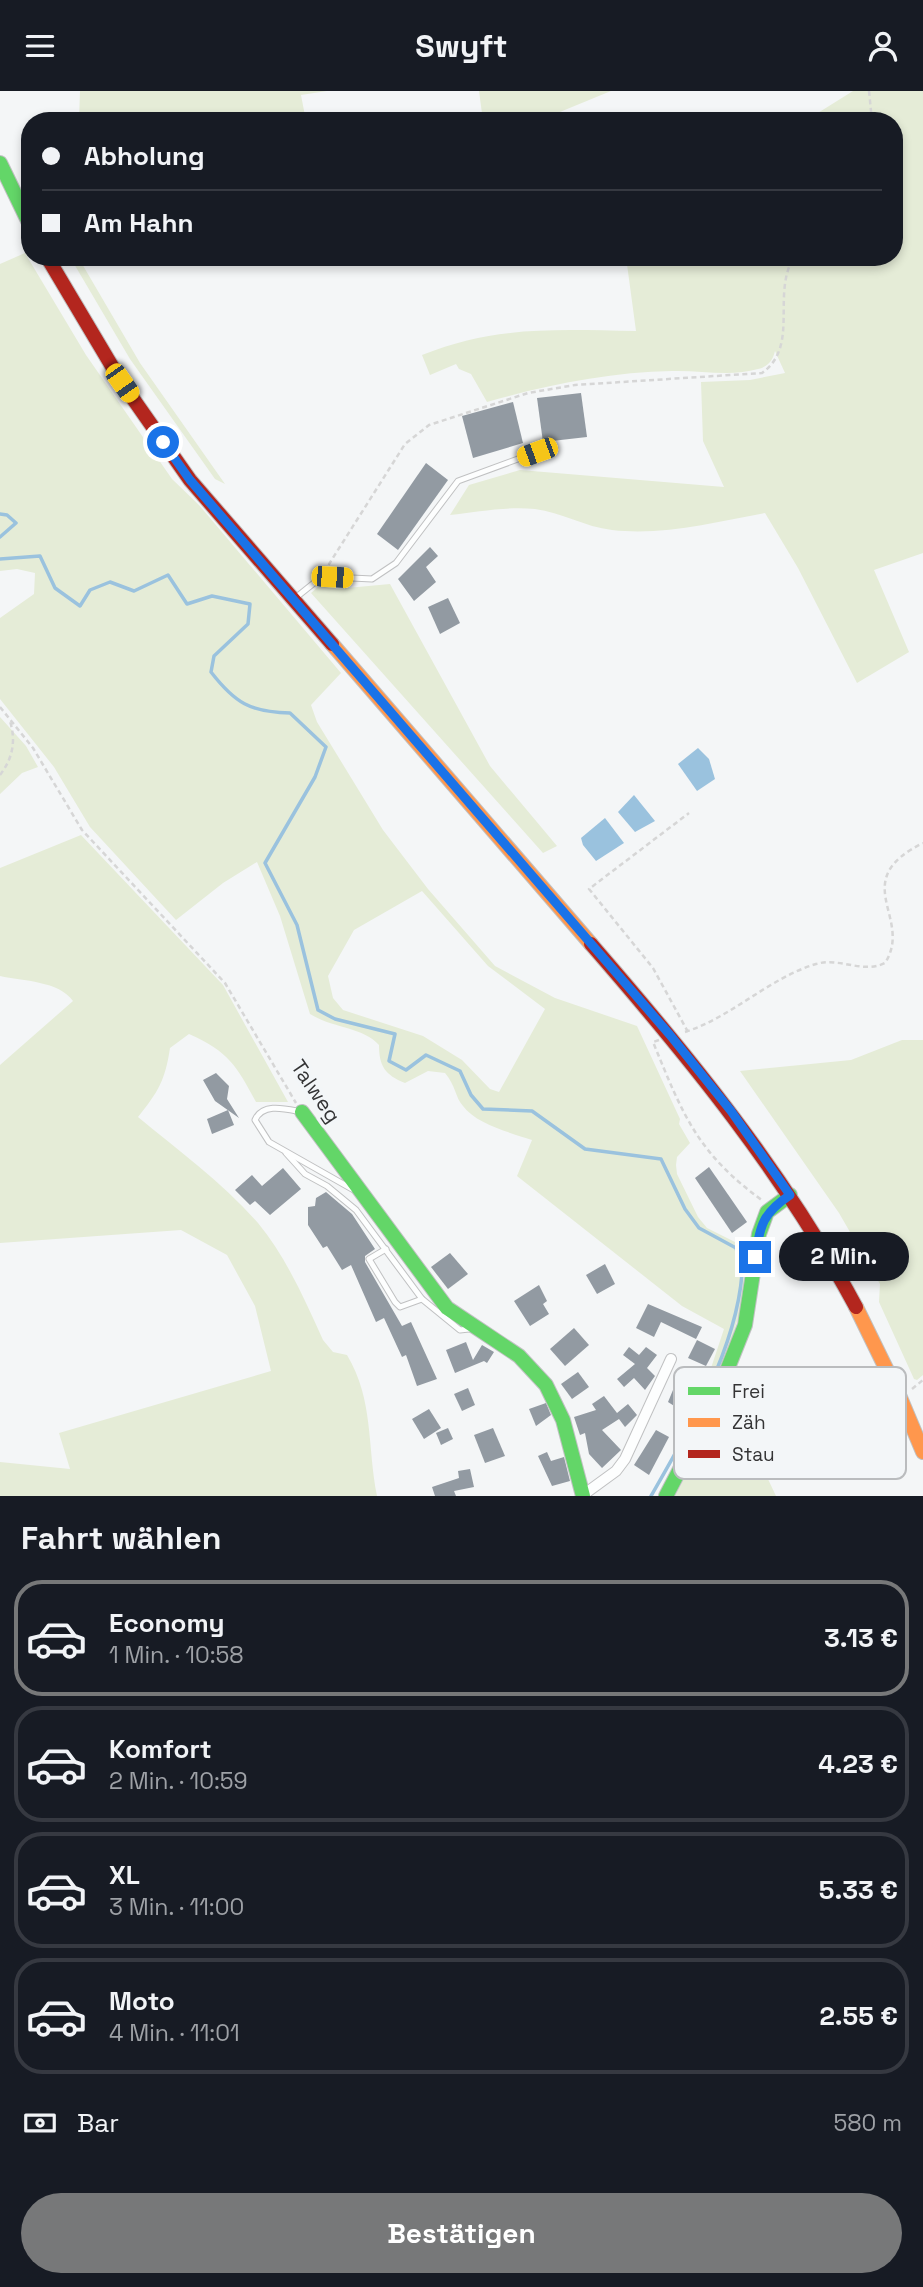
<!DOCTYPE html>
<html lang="de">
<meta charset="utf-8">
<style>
:root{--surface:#171b24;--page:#242831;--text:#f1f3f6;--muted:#9ea1a6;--line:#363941;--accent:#777879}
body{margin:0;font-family:"Space Grotesk",sans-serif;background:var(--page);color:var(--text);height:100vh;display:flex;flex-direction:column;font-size:26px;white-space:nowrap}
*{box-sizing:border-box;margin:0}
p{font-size:23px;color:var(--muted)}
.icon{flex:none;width:38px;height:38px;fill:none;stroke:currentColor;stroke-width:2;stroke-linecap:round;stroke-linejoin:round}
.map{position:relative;height:1405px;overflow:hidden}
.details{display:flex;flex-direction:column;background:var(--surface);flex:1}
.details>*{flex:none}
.guide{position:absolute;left:21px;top:21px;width:882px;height:154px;border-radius:28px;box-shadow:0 4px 10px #0003;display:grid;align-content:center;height:154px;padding:0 21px;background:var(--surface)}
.end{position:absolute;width:32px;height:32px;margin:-16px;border:9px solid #1a73e8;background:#fff;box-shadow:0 0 0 4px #fff}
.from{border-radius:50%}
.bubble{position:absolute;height:49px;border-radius:24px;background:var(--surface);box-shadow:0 4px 10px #0003;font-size:23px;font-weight:700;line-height:49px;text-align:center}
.car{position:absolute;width:21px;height:42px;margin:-21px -10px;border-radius:9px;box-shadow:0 0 5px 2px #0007;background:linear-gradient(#f5c518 24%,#345 0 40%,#f5c518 0 76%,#345 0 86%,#f5c518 0)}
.guide b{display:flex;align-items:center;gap:24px;height:66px;font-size:26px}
.guide b+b{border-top:2px solid var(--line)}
.guide i{width:18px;height:18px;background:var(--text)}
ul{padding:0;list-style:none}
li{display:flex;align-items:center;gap:21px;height:116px;margin:0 14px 10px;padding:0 7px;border:4px solid var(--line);border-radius:28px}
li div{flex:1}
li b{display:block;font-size:26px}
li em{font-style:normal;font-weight:700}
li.on{border-color:var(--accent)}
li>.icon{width:63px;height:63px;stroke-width:1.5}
h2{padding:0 21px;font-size:32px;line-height:84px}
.pay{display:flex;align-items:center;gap:18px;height:77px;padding:0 21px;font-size:26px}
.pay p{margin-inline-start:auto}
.primary-button{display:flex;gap:14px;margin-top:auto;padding:14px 21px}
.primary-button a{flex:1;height:80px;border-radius:42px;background:var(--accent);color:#fff;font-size:28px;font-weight:700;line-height:80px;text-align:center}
header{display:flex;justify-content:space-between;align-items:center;height:91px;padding:0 21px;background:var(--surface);font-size:32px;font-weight:700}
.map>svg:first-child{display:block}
</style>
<header><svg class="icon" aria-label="menu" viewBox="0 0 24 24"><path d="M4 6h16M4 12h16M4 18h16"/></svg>Swyft<svg class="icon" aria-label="person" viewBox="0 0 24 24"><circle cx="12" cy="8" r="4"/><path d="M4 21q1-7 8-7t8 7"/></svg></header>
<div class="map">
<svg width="923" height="1405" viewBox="0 0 923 1405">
<rect width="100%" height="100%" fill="#f4f6f7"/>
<g fill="#e5ecd7" fill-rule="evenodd">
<polygon points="80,0 327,0 301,4 306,30 79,30"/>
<polygon points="479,0 611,0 538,30 483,30"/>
<path d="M853 0H923V462L874 479 909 561 857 592 798 477 765 422C715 431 663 445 612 439 585 436 561 421 535 418 507 415 477 421 450 424L469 394 520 379 724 396 703 350 701 291 750 289 785 282 775 260C773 269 768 276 758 278 731 286 700 279 672 280 610 281 546 294 487 311L471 283 459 278 456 273 430 284 422 264C497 234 557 239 636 240L626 166H894V30H805Z"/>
<path d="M25 162 86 264 172 388 199 414 341 582 311 614 317 631 383 739 428 798 495 875 555 907 637 935 680 1028 679 1033 690 1052 677 1066 676 1074 677 1083 698 1126 707 1137 747 1157 745 1207 709 1314 700 1310 724 1238 682 1215 517 1085 532 1049C511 1042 476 1033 463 1015 455 1006 456 995 445 982L428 980 405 992C385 984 379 975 379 954 363 936 332 937 310 923L280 825 257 771 223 792 176 829 90 736 54 676 0 608V527L34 503 35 482 17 478 0 480V173ZM422 800 488 875 545 918 499 1001 490 998 462 969 423 945 343 919 333 907 328 885 354 839Z"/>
<polygon points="70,166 78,166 140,272 225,393 215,388 130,268"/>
<polygon points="330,491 336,498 390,493 490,675 557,755 543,762 311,502 319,495"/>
<polygon points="0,626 26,655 38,676 22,682 0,703"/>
<path d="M81 744 223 894 288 1011H256C236 974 229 961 189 943L170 957C165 990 158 1001 138 1026 179 1060 223 1092 258 1132 286 1166 305 1209 323 1249L333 1261 347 1264C374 1309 367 1355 377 1405H0V1371L70 1378 59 1342 271 1280 255 1215 227 1164 181 1139 0 1152V974L73 910C59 890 23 890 0 885V777Z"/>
<polygon points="902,949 923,949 923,1284 917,1289 914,1288 879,1211 880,1193 839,1122 740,980 851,969"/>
<polygon points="711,1336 725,1347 746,1342 776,1405 675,1405"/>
</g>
<g fill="#9ac2de">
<polygon points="698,657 709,668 715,688 697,700 678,673"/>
<polygon points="634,704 655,730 635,741 618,721"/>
<polygon points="605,727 624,752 596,770 583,754 581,747"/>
</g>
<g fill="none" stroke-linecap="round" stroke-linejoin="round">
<g stroke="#9ac2de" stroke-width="3.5">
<polyline points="0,423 7,424 16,432 0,446"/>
<path d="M0 468 40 465 55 497 80 515 90 499 110 491 134 500 168 484 187 513 212 505 250 513 248 533 214 565 211 581C235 612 250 621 290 622L326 656 315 686 265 772 297 834 318 919 335 928 395 943 389 970 406 979 426 964 460 980 471 1004 483 1018 532 1020 585 1058 661 1068 685 1118 699 1137 736 1157C738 1165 743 1175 742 1183 736 1259 688 1341 651 1405"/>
</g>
</g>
<g fill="#929aa2">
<polygon points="581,302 587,346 543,351 537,307"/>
<polygon points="513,311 523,352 473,367 462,325"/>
<polygon points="426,372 448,389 398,459 377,443"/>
<polygon points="430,456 438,465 426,476 436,491 414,510 398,488"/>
<polygon points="448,507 460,532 440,543 428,516"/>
<polygon points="216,982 229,995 227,1008 239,1027 215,1010 203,989"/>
<polygon points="228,1019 234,1034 212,1043 207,1028"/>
<polygon points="709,1076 747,1131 732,1142 695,1087"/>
<polygon points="283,1077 301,1098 270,1124 255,1110 250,1114 235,1099 252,1084 262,1095"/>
<polygon points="326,1101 352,1123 375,1158 365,1165 365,1171 402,1235 411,1231 437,1288 417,1295 406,1264 402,1266 384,1227 376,1231 351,1174 342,1179 327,1155 323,1157 308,1134 308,1116 315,1115 316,1107"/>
<polygon points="450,1162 468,1183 448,1198 431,1176"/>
<polygon points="605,1173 615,1193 597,1203 586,1184"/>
<polygon points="539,1194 547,1210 543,1213 549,1223 530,1235 514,1210"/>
<polygon points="648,1213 702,1236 696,1248 661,1231 654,1246 636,1237"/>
<polygon points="574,1237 589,1254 565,1275 550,1258"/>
<polygon points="697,1249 715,1258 706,1275 688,1267"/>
<polygon points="466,1251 473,1269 482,1254 494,1261 487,1272 484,1270 455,1282 446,1259"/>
<polygon points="629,1256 639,1264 646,1256 657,1264 647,1277 655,1285 645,1299 634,1287 624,1296 617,1288 635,1273 623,1264"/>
<polygon points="578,1281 589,1296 572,1308 561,1293"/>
<polygon points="468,1297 475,1314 462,1320 454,1303"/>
<polygon points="673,1299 688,1306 682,1320 668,1311"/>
<polygon points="604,1305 617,1322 628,1313 637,1324 625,1336 619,1328 602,1339 621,1359 602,1377 589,1363 585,1342 580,1344 574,1326 596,1319 592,1313"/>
<polygon points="546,1312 551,1324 536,1335 529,1318"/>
<polygon points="429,1318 441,1337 424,1348 412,1328"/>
<polygon points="448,1337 453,1348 441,1354 436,1342"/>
<polygon points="493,1337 505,1365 485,1372 474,1344"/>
<polygon points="656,1339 669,1346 649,1384 634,1374"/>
<polygon points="547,1361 551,1370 564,1366 570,1390 552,1395 538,1365"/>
<polygon points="470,1378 474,1396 454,1400 456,1405 435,1405 432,1396 459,1387 458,1380"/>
</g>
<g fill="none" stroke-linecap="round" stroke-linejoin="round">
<defs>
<g id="lane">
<polyline points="294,508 314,492 332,486 372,488 396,472 458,390 537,361"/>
<path d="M302 1021C286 1018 263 1011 255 1029L269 1051 352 1098"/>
<polyline points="286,1062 305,1083 327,1095 356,1119 422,1208 460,1239 469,1238"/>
<polyline points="386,1158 369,1168 395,1211 400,1216 422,1208"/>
</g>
<polyline id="street" points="583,1404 616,1380 625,1368 671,1268"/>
<g id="fast">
<polyline points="0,72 30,134"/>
<polyline points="302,1021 447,1217 519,1265 546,1294 563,1329 583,1405"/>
<polyline points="666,1405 712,1317 745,1234 759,1143 767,1121 790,1104"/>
</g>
<g id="slow">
<polyline points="332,553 591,853"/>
<polyline points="856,1216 899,1304 923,1361"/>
</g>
<g id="jam">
<polyline points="47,166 122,292 190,389 332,553"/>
<path d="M591 853C690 967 784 1082 856 1216"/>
</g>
</defs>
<use href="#lane" stroke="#c0c1c2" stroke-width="7"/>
<use href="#street" stroke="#c0c1c2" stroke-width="12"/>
<use href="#fast" stroke="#c0c1c2" stroke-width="16"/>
<use href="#slow" stroke="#c0c1c2" stroke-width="16"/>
<use href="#jam" stroke="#c0c1c2" stroke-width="16"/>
<g stroke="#d6d6d6" stroke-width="2.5" stroke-dasharray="5 3.5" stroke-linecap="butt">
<polyline points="869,0 872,30"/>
<path d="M324 481 405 353 429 334 528 302 575 294 762 282C800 255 771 203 794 166"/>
<polyline points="0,616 33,657 82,739 225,892 296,1012"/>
<path d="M0 684C13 667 16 650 10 630"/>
<path d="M685 941C732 926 769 887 816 873 839 866 863 883 885 872 914 827 846 790 923 752"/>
<polyline points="688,941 653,877 589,798 689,722"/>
<path d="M659 949 653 951C683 1024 697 1062 763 1110"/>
<polyline points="912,1298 923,1289"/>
</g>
<use href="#lane" stroke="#fdfefe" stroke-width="5"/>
<use href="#street" stroke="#fdfefe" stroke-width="10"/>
<use href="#fast" stroke="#63d668" stroke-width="14"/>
<use href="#slow" stroke="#ff974d" stroke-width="14"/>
<use href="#jam" stroke="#b3261e" stroke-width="14"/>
</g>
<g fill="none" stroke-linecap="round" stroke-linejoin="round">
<path stroke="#1a73e8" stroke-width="9" d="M163 351 190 389 670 944 731 1020 790 1104C763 1122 760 1134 755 1166"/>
</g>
<g text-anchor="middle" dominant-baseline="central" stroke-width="7" stroke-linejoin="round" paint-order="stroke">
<g font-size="21" fill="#343435" stroke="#f3f6f8">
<text transform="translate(316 1000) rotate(56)">Talweg</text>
</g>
</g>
<rect x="674" y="1276" width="232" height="112" rx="10" fill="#f3f6f8" stroke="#babcbe" stroke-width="2"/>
<rect x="688" y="1296" width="32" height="8" fill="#63d668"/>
<rect x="688" y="1327" width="32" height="9" fill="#ff974d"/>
<rect x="688" y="1359" width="32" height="8" fill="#b3261e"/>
<g font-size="19" fill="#343435">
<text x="732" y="1307">Frei</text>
<text x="732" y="1338">Zäh</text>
<text x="732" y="1370">Stau</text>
</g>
</svg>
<i class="end from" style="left:163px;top:351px"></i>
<i class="end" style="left:755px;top:1166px"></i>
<div class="bubble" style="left:779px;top:1141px;width:130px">2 Min.</div>
<i class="car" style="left:122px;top:292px;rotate:145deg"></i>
<i class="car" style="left:537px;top:361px;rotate:250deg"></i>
<i class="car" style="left:332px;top:486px;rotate:93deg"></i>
<div class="guide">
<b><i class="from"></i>Abholung</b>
<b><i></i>Am Hahn</b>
</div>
</div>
<section class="details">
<h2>Fahrt wählen</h2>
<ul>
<li class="on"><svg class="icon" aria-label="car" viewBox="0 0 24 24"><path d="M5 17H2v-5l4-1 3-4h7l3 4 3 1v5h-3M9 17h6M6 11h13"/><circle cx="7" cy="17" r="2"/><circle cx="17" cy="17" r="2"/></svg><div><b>Economy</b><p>1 Min. · 10:58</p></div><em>3.13 €</em></li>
<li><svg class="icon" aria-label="car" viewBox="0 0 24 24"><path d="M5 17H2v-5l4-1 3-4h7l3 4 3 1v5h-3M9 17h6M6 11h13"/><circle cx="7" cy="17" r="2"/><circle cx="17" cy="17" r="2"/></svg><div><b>Komfort</b><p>2 Min. · 10:59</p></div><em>4.23 €</em></li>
<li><svg class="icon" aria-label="car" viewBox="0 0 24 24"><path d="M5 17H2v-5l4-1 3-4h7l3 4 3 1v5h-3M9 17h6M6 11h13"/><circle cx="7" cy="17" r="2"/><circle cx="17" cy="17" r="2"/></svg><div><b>XL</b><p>3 Min. · 11:00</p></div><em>5.33 €</em></li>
<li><svg class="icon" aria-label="car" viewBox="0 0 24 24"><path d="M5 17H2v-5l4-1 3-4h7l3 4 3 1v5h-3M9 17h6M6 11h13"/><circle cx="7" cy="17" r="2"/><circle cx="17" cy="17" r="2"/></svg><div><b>Moto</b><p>4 Min. · 11:01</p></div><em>2.55 €</em></li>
</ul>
<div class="pay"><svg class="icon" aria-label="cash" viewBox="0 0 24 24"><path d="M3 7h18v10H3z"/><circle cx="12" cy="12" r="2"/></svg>Bar<p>580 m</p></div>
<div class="primary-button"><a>Bestätigen</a></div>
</section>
